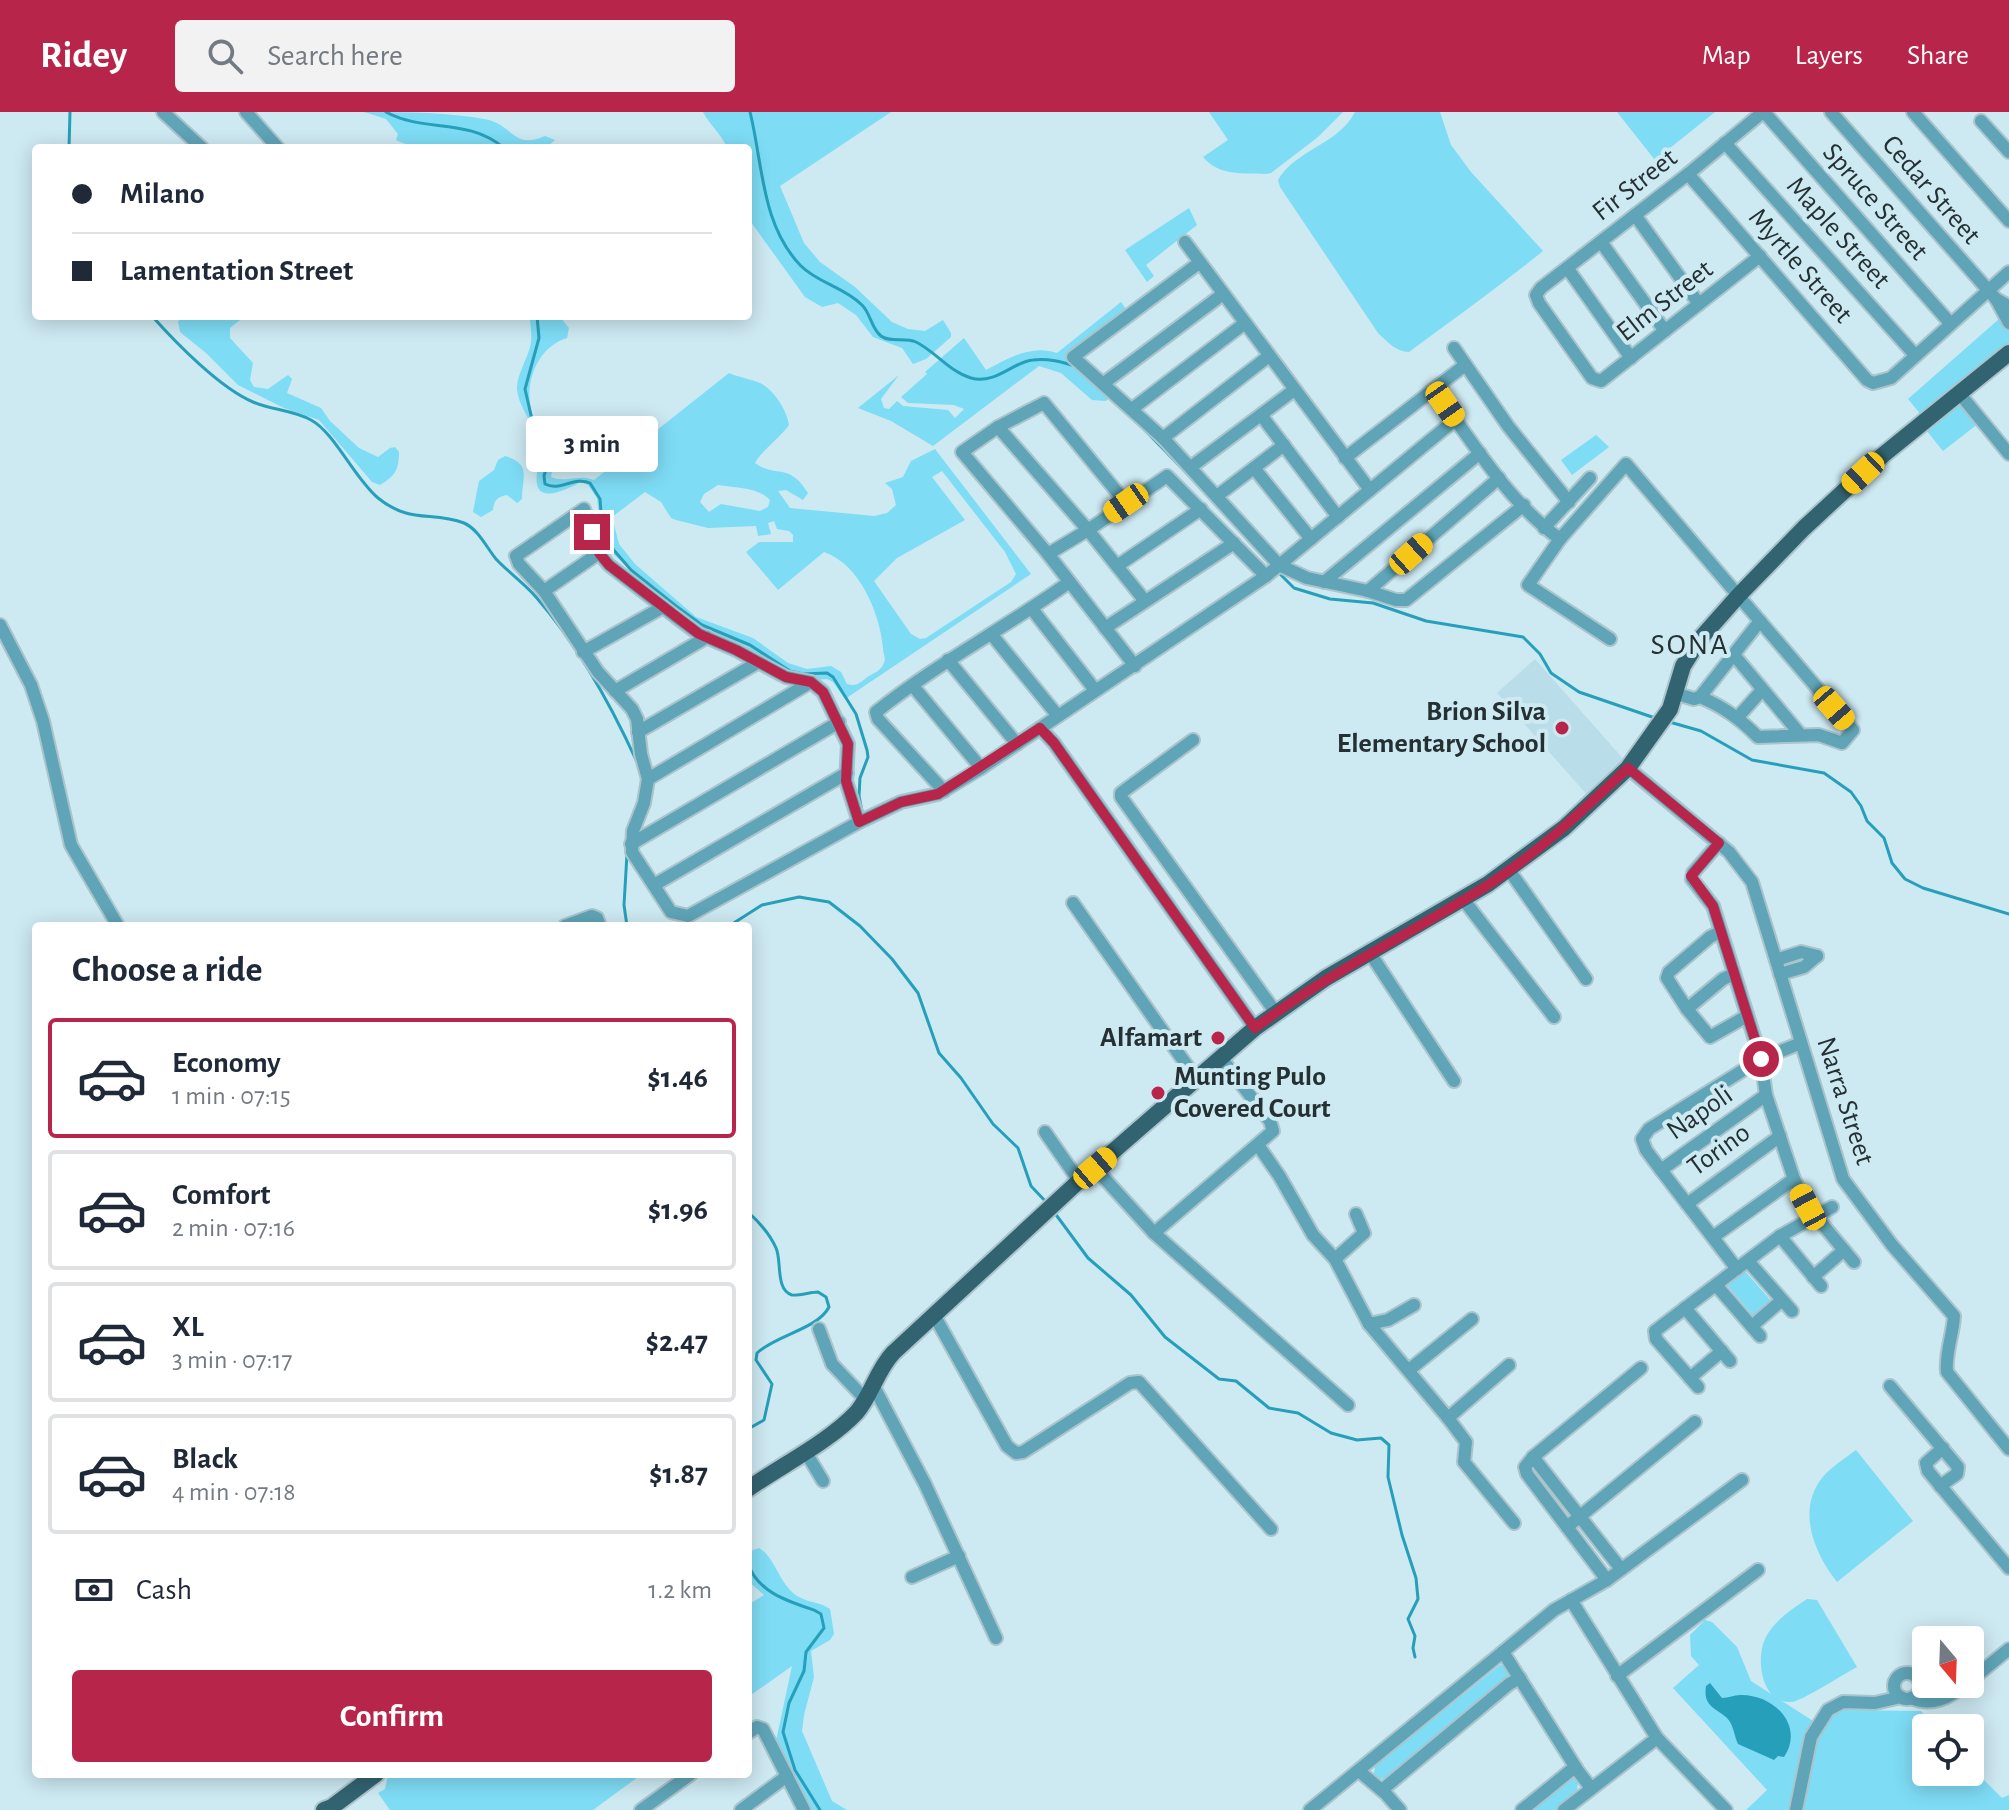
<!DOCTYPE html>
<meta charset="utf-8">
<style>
:root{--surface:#fff;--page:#f2f2f3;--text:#1f2937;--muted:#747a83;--line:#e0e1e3;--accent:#b7264a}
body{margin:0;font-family:"Alegreya Sans",sans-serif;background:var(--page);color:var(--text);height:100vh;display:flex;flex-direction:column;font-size:30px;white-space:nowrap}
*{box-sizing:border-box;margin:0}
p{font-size:26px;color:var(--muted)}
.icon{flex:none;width:44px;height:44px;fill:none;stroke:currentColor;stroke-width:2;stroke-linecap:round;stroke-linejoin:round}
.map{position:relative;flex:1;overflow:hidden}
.sheet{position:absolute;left:32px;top:810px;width:720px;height:856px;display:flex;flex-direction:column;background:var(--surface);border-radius:8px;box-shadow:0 4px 20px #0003}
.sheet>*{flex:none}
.hud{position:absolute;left:32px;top:32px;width:720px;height:176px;border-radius:8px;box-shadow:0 4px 20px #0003;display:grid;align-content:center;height:176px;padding:0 40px;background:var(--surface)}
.needle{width:52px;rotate:161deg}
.buttons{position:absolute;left:1912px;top:1514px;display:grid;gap:16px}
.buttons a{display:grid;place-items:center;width:72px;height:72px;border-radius:8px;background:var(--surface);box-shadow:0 4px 20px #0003;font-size:40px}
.end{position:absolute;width:36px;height:36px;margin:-18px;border:10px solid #b7264a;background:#fff;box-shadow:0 0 0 4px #fff}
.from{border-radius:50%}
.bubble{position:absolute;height:56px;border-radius:8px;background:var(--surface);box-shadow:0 4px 20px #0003;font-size:26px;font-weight:600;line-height:56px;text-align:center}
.car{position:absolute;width:24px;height:48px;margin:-24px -12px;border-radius:10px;box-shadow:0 0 6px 2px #0007;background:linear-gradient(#f5c518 24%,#345 0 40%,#f5c518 0 76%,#345 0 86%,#f5c518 0)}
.hud b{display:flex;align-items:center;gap:28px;height:76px;font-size:30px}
.hud b+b{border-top:2px solid var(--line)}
.hud i{width:20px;height:20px;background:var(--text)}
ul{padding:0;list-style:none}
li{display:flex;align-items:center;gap:24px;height:120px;margin:0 16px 12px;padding:0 24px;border:4px solid var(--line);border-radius:8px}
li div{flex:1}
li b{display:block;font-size:30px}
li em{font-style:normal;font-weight:600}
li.current{border-color:var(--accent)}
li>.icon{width:72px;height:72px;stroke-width:1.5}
h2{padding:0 40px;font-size:36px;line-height:96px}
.pay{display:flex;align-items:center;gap:20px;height:88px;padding:0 40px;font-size:30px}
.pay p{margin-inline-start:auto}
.button{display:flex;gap:16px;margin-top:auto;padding:16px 40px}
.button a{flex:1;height:92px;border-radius:8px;background:var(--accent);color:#fff;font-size:32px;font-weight:600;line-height:92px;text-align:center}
header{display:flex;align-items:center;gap:48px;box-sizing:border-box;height:112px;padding:0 40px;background:var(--accent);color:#fff}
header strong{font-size:38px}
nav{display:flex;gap:44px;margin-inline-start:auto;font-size:28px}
.search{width:560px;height:72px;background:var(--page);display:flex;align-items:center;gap:20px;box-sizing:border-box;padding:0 28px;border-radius:8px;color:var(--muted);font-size:30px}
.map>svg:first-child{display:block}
</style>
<header>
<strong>Ridey</strong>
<div class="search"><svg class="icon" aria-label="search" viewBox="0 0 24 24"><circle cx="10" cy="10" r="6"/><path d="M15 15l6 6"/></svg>Search here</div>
<nav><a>Map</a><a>Layers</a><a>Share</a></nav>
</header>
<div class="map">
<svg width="2009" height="1698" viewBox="0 0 2009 1698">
<rect width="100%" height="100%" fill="#cde9f2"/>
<polygon fill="#badee9" points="1535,547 1627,651 1588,684 1497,581"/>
<g fill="#7edcf5" fill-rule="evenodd">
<path d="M364 0C405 0 450 0 489 8 515 16 514 37 545 24L555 28 546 36C510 36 426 44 396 28L398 22 386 7Z"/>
<path d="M703 0H891L780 74 804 131 820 150 855 175 892 210 908 217 925 219 943 208 951 221V225L926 247 913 252 902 236 873 225 856 203 838 191 822 195 805 185 748 106V36H727C722 22 710 14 703 0Z"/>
<path d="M1209 0H1343L1318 25 1271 61 1266 62C1242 61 1219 64 1203 45L1228 28Z"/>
<path d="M1355 0H1440L1451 33 1471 60 1543 139C1500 174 1454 207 1409 240 1396 240 1388 230 1378 221L1280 75 1278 68C1295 38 1339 32 1355 0Z"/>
<polygon points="1617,0 1715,0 1655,48"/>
<polygon points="1189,96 1197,113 1146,153 1154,164 1147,170 1125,138"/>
<path d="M1121 190 1126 197 1125 201 1066 245 1112 282 1106 289 1092 288 1061 261 1039 254 933 334 891 309 858 296 899 263 881 287 884 296 889 297 897 289 903 294 948 298 955 306 964 297 954 293 908 291 901 285 927 262 925 260 964 226 986 258C1010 246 1031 232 1057 241Z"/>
<path d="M188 204H245L230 216V226L253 251 250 268 254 275 268 277 288 263 292 267 287 281 321 296 330 309 359 336 378 345 390 336 395 335 399 340C399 358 395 364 380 373L372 370 319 308 284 296 238 273 206 241 180 220 178 209Z"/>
<path d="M530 204H559L569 216 567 226C534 236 520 280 536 311 541 320 550 327 556 336L551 365C565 371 579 362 594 368L729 261C738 265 750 267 760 271 773 277 787 298 789 313 779 327 764 336 755 351 777 367 788 349 808 381L803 388 786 378 778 379 790 396 874 404 887 401 896 393 892 377 885 371 903 365 911 349 935 337 1031 462 845 587 833 570 827 567 813 568 780 558 746 534 715 523 689 509 611 440 601 421 597 386 588 373 581 370C567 377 532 396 537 361 539 353 545 346 543 338 541 321 518 298 517 276 517 263 527 247 530 235 533 225 530 214 530 204ZM942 359 1005 440 1016 462 1011 470 926 526 920 527 911 522 874 469 897 446 965 408 932 365ZM718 373C735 376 758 375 770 388L768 395 760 399 721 392 709 400 700 390 704 382ZM645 380 661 390 671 406 676 408 708 416 756 414 758 424 771 422 768 411 774 409 777 417 789 419 793 423V430H759L746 440 778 478 824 440C860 452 880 502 883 536 883 542 887 547 883 553 880 559 874 561 869 564 860 570 858 575 847 572L841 560 831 554 807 557 788 551 753 526 696 505 635 452 619 432 612 405Z"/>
<polygon points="1999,207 2009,218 2009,233 1922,304 1908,287"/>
<polygon points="1960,289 1979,311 1943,339 1926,318"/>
<polygon points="1596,323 1609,335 1572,363 1561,348"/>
<path d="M505 344C532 352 522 365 522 387L517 391 507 383C497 385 494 388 493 398L481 405 473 400 479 369 494 358 498 348Z"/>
<polygon points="1744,1158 1773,1191 1755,1206 1727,1173"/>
<path d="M1856 1338 1913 1409 1837 1470C1815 1442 1796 1399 1822 1366 1831 1355 1844 1347 1856 1338Z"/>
<path d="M759 1436C774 1445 778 1466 790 1478 803 1492 818 1488 830 1497L834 1522 830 1528 811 1539 814 1565 804 1603 802 1619 832 1689 847 1698H812L776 1629 792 1554 748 1585V1493L764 1483 748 1469V1440Z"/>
<path d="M1807 1487 1817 1488 1857 1555C1845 1561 1801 1590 1791 1590 1761 1592 1755 1545 1766 1525 1773 1510 1793 1496 1807 1487Z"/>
<polygon points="1705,1508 1712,1510 1737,1535 1751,1569 1824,1616 1832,1604 1843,1598 1921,1599 1936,1616 1926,1616 1926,1660 1970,1660 1970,1654 2002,1686 2009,1683 2009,1698 1746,1698 1767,1678 1673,1576 1699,1553 1691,1544 1690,1523"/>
<polygon points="1500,1553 1507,1554 1509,1561 1506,1569 1386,1666 1380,1667 1374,1662 1375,1654"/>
<polygon points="394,1662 642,1662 593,1698 390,1698 378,1681 385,1677 387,1667"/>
<polygon points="1568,1666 1574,1666 1578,1669 1577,1681 1556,1698 1529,1698"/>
</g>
<path fill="#269fba" d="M1710 1571 1722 1586C1729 1586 1734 1583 1740 1583 1774 1582 1805 1614 1784 1645L1778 1644 1774 1648 1738 1632C1734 1624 1734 1613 1727 1606 1715 1595 1703 1595 1706 1574Z"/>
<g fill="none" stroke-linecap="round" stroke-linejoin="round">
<g stroke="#269fba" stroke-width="3">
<path d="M386 0C424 21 467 5 504 36"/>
<path d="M750 0C763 52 761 113 801 154 818 171 844 175 862 193 871 202 871 216 881 224 890 231 905 225 916 230 936 240 950 260 971 266 996 273 1014 249 1033 248 1048 246 1062 250 1075 254"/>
<polyline points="69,36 70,0"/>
<path d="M152 204C176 231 220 276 253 290 271 298 293 298 311 308 335 321 354 366 378 386 410 412 431 399 464 411 478 417 487 436 496 447 508 460 524 471 536 485 577 532 611 593 637 650"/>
<path d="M537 204 539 226 525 277 533 312 551 339 544 364 545 372C560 380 574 364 590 371L600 387 601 400 612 436 631 458 676 494 702 513 750 533 790 559 803 562 827 561 833 565 856 602 867 638 868 645 860 666 859 684 863 704"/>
<polyline points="1137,310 1204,379"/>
<polyline points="1277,459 1294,476 1330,487 1373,491 1426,509 1523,525 1540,542 1551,561 1579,580 1655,606"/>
<polyline points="1666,609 1701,619 1752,648 1824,661 1851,680 1861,694 1867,709 1884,726 1892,751 1905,767 1923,776 2009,802"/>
<polyline points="627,814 624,793 627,742"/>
<polyline points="729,814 762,793 799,785 829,790 860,814 892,847 918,881 939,941 961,966 993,1012 1018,1036 1031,1074 1047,1091"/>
<path d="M748 1100C759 1110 770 1122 776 1136 782 1148 775 1178 792 1183 799 1184 811 1180 818 1180L826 1185 829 1195C818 1217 776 1223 757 1241L756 1248 772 1272 764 1308 748 1317"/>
<polyline points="1054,1100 1088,1146 1131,1183 1165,1225 1219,1267 1236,1269 1269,1296 1298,1301 1331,1321 1357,1328 1381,1326 1389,1333 1388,1365 1402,1423 1416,1466 1418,1487 1408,1507 1415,1524 1413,1536 1415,1545"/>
<path d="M748 1452C758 1480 787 1489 814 1498L821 1502 824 1516 806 1540 804 1559 789 1591 783 1620 795 1658 820 1698"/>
</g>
<defs>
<g id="minor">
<polyline points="163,0 202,36"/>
<polyline points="246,0 278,36"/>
<polyline points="1764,0 1950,211"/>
<polyline points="1831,0 1996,187 2009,194"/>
<polyline points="1913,0 2009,109"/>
<polyline points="1981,9 2009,40"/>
<polyline points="1725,31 1915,243"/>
<polyline points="1688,62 1867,268 1873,271 1891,266 2009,160"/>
<polyline points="1635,103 1699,192"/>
<polyline points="1185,130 1370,378"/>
<polyline points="1601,130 1665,219"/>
<polyline points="1760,144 1601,269 1592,266 1539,191 1536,183 1541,176 1688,62 1763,0"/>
<polyline points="1199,151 1073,245 1163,326 1279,453 1307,466 1368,479 1396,488 1406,488 1524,393"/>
<polyline points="1568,157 1631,246"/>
<polyline points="1996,187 2009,211"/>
<polyline points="1454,236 1508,314 1569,390"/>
<polyline points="1104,271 1223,182"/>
<path d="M1434 277C1470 327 1509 391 1560 427"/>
<polyline points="1959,281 2009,342"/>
<polyline points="1132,297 1245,211"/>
<polyline points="1261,303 1338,405"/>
<polyline points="998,315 1088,418 1145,489"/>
<polyline points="1163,326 1269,244"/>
<polyline points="1345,346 1465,253"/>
<polyline points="1191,355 1294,278"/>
<polyline points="1254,356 1311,427"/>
<polyline points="1217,384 1284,333"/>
<polyline points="1126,391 1044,291 998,315 962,340 1048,442 1135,554"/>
<polyline points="1544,416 1590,366"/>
<polyline points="1048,442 1088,418 1167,364 1266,464"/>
<polyline points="1117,454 1201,397"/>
<polyline points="1324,470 1480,341"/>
<polyline points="544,479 599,441"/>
<polyline points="1368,479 1499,366"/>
<polyline points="1032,497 1095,578"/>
<polyline points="0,513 31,573 43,609 71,733 118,814"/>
<polyline points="1105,516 1234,431"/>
<polyline points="992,523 1058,604"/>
<path d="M1610 527 1528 473 1560 427 1626 352 1853 618 1842 631 1819 623 1758 625C1740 607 1724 595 1700 585L1694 587 1674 581"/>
<polyline points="583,540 663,495"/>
<polyline points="1734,543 1800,622"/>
<polyline points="948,548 1017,632"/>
<polyline points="913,574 981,656"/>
<polyline points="615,579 707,525"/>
<polyline points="1700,585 1760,509"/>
<polyline points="1738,605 1762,578"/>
<polyline points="1040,616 1054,631 1255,916"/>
<polyline points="638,620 757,551"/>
<polyline points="1193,628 1121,681 1121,685 1276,901"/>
<path d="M1628 656 1729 740 1752 770 1843 1067 1892 1133 1954 1204C1953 1223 1945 1241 1947 1260L2009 1337"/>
<polyline points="648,667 811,570"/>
<path d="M944 679 878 607 876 600C936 552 1005 516 1068 471"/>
<polyline points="859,710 846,669 848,632 823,580 811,570 786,565 736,538 699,522 676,505 609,453 599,441 584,397 516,444 519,452 544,479 598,560 632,597 637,607 641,642 648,667 644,691 633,719 632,740 671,800 688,804 859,710 901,690 938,682 981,656 1266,464 1456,307"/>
<polyline points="1719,731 1693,761 1692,767 1713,794 1761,947 1766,983 1794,1067 1808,1095 1854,1150"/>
<polyline points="631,732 839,610"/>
<polyline points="1509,758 1586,867"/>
<polyline points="654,773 847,661"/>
<polyline points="1463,787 1554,905"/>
<polyline points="1073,791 1197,968"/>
<polyline points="565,814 592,804 597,806 600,814"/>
<polyline points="1720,820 1710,825 1669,860 1667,866 1687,897 1710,925 1747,904"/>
<polyline points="1370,841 1454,969"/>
<polyline points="1776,848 1801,840 1817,844"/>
<polyline points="1780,862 1804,855 1817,844"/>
<polyline points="1687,897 1723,867 1734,862"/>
<polyline points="1045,1020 1079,1069"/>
<polyline points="1258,1033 1280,1065 1313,1123 1335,1147 1369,1212 1448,1306 1466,1330 1464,1350 1514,1411"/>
<polyline points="1095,1056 1154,1121 1348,1293"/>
<polyline points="1661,1058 1766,983"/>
<polyline points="1687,1092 1780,1024"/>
<polyline points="1154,1121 1273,1019 1270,1009 1221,946"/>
<polyline points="1780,1124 1821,1174"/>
<polyline points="1713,1125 1794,1067"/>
<polyline points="1335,1147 1364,1121 1356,1102"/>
<polyline points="1748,1149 1792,1199"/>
<polyline points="1737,1157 1661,1058 1646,1038 1642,1027 1649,1017 1761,947 1801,931"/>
<polyline points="1813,1165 1844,1138"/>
<polyline points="1716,1173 1760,1224"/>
<polyline points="1685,1196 1730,1249"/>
<polyline points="934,1203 1007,1334 1016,1341 1023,1340 1130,1271 1139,1270 1271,1417"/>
<polyline points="1369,1212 1388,1208 1414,1193"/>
<polyline points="1752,1214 1782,1188"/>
<polyline points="819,1217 832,1252 866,1288"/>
<polyline points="1409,1258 1472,1207"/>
<polyline points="1690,1266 1722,1239"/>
<polyline points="873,1273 925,1372 996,1526"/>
<polyline points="1890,1274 1958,1355 1957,1362 1940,1374"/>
<polyline points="1698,1275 1656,1227 1655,1219 1780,1124 1832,1095"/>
<polyline points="1448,1306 1509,1253"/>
<polyline points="1943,1336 1926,1351 1928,1359 2009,1456"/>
<polyline points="805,1339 823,1369"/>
<polyline points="1533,1345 1621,1457"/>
<polyline points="1567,1415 1695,1310"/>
<polyline points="912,1465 959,1444"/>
<polyline points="1607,1468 1527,1362 1525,1355 1533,1345 1641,1256"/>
<polyline points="1503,1540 1578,1659 1591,1676"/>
<circle cx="1907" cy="1574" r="13"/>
<polyline points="1617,1564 1758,1458"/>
<polyline points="1970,1569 2009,1537"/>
<path d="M1911 1586C1932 1595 1949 1586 1966 1572"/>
<polyline points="748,1621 757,1615 763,1617 804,1698"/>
<polyline points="1657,1626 1726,1698"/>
<polyline points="1359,1659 1386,1682 1400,1698"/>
<polyline points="1382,1678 1509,1572 1520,1566"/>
<polyline points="641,1698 691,1662"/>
<polyline points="741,1698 787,1664"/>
<polyline points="1310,1698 1554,1498 1607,1468 1742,1368"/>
<polyline points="1522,1698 1575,1655"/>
<polyline points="1564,1698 1657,1626 1571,1488"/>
<polyline points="1796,1698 1811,1625 1828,1598 1843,1590 1875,1591 1901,1585"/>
</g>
<g id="major">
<path d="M748 1377C782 1353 829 1330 857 1300 872 1282 877 1258 893 1241L1079 1069 1255 916 1326 866 1488 772 1564 716 1628 656 1670 597 1683 554 1700 527 1739 483 1804 416 1883 343 2009 241"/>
<polyline points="324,1698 332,1695 376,1662"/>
</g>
</defs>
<use href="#minor" stroke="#abc4cc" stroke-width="16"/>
<use href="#major" stroke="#abc4cc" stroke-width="20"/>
<use href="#minor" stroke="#5fa4b7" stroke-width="12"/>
<use href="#major" stroke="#326370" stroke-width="16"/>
</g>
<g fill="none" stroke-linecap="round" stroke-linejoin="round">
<path stroke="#b7264a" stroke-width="10" d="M592 420 599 441 609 453 699 522 736 538 786 565 811 570 823 580 848 632 846 669 859 710 901 690 938 682 1040 616 1054 631 1255 916C1328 861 1410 822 1488 773 1539 740 1583 698 1628 656L1719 731 1691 764 1713 794 1761 947"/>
</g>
<g fill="#b7264a" stroke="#cde9f2" stroke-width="3">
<circle cx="1562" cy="616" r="8"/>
<circle cx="1218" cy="926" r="8"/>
<circle cx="1158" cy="981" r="8"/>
</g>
<g text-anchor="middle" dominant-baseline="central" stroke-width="8" stroke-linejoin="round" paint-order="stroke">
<g font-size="28" fill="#253033" stroke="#cde9f2">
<text transform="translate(1635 73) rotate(-38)">Fir Street</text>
<text transform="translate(1931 78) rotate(49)">Cedar Street</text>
<text transform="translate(1875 90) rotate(49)">Spruce Street</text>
<text transform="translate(1838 121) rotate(48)">Maple Street</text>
<text transform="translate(1800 154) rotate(49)">Myrtle Street</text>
<text transform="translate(1665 189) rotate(-38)">Elm Street</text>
<text transform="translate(1845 989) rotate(72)">Narra Street</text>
<text transform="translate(1700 1001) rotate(-35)">Napoli</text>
<text transform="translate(1719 1038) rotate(-36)">Torino</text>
</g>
<g font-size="28" font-weight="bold" fill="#253033" stroke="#cde9f2" text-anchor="end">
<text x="1546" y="600">Brion Silva<tspan x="1546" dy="32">Elementary School</tspan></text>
<text x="1202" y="926">Alfamart</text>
<text x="1174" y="965" text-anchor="start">Munting Pulo<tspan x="1174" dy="32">Covered Court</tspan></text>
</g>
<g font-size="30" letter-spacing="2" fill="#253033" stroke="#cde9f2">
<text x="1690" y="533">SONA</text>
</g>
</g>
</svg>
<div class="buttons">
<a><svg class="needle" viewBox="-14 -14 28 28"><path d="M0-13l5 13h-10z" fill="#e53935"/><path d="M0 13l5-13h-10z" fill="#747a83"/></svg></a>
<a><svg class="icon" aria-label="locate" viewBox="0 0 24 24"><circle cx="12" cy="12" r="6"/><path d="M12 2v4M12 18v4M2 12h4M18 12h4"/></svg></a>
</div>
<i class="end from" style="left:1761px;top:947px"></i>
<i class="end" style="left:592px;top:420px"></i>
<div class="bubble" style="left:526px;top:304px;width:132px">3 min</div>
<i class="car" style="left:1445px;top:292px;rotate:145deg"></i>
<i class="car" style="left:1863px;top:361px;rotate:227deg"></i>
<i class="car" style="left:1126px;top:391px;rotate:235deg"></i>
<i class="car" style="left:1411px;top:442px;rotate:48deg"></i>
<i class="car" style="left:1834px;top:596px;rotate:139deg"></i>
<i class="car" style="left:1095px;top:1056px;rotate:49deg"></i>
<i class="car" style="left:1808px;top:1095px;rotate:332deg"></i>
<div class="hud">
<b><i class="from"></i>Milano</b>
<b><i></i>Lamentation Street</b>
</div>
<section class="sheet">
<h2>Choose a ride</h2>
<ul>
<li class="current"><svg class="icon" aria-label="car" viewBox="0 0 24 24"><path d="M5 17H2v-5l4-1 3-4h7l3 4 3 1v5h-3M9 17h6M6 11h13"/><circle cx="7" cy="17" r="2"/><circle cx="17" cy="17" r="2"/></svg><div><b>Economy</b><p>1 min · 07:15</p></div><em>$1.46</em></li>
<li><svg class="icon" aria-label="car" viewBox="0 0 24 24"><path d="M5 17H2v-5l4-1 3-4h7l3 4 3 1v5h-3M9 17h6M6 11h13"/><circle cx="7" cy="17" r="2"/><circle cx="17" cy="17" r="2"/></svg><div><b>Comfort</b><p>2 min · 07:16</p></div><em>$1.96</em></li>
<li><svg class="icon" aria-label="car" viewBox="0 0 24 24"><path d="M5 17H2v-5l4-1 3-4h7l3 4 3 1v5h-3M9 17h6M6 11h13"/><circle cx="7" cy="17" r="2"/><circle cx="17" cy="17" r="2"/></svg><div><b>XL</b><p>3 min · 07:17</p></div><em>$2.47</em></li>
<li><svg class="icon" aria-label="car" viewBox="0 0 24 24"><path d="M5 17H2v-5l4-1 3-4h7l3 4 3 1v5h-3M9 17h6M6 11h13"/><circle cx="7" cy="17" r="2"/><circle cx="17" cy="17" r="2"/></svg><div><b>Black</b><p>4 min · 07:18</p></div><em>$1.87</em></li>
</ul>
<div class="pay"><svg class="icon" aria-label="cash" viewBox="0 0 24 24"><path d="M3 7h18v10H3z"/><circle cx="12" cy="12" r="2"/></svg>Cash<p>1.2 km</p></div>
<div class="button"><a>Confirm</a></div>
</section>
</div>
